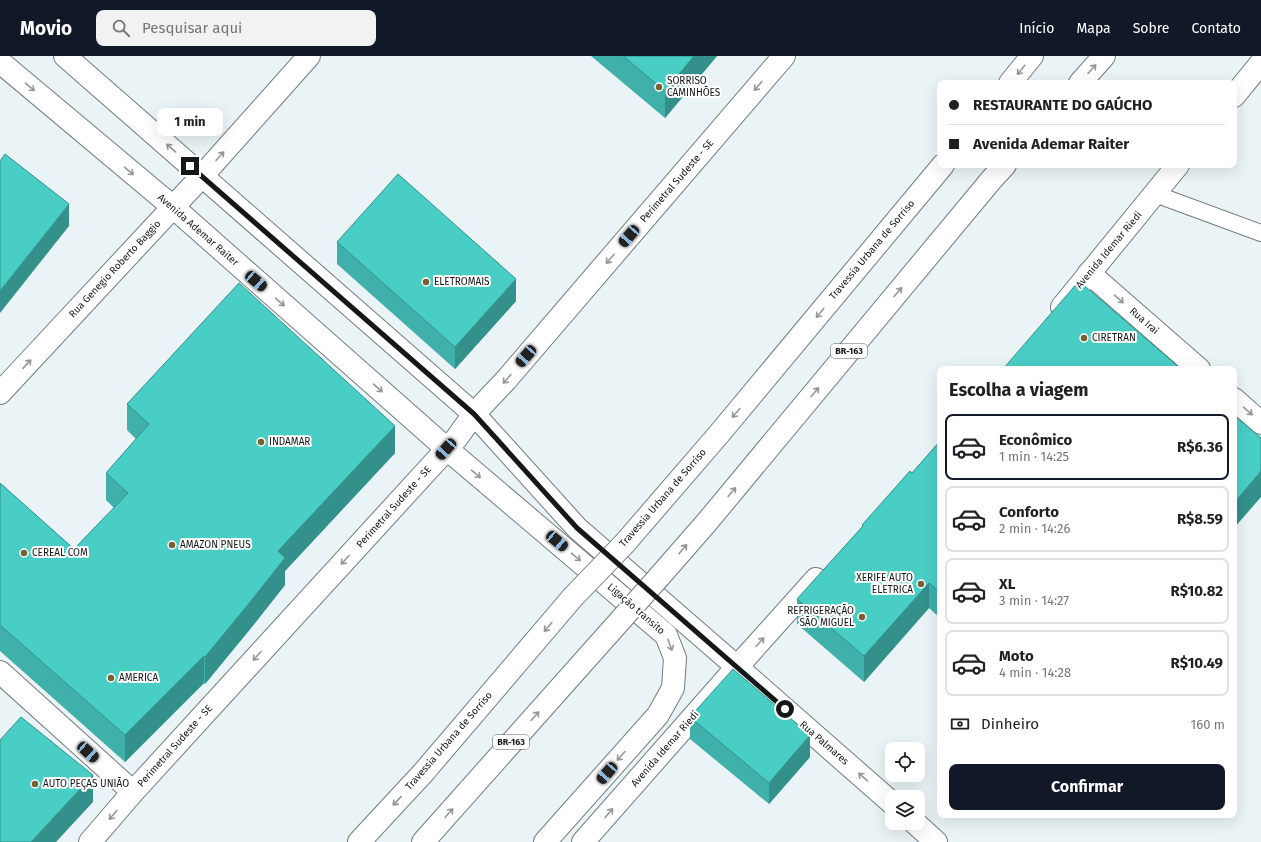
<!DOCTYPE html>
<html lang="pt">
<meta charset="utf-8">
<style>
:root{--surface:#fff;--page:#f2f2f2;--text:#202124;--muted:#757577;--line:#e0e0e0;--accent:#111827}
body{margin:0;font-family:"Fira Sans",sans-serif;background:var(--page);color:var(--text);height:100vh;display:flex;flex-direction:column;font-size:15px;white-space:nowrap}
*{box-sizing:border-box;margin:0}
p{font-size:13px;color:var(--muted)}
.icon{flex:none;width:22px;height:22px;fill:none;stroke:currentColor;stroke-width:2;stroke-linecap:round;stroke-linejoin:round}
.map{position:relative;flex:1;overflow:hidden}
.details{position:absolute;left:937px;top:310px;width:300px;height:452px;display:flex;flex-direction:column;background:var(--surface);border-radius:8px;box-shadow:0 4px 16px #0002}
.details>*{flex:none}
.banner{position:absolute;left:937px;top:24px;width:300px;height:88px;border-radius:8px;box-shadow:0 4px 16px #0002;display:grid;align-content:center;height:88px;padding:0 12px;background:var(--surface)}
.tools{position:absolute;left:885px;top:686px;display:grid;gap:8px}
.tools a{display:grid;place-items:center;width:40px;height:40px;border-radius:8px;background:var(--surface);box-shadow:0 4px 16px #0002;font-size:20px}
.end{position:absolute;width:18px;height:18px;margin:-9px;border:5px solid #141818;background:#fff;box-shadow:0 0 0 2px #fff}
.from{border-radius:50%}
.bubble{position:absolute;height:28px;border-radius:8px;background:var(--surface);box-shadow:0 4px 16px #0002;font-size:13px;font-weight:700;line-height:28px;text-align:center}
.car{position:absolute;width:12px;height:24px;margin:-12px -6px;border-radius:5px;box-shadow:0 0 3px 1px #0007;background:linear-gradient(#222 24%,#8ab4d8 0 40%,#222 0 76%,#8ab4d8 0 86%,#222 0)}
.banner b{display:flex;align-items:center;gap:14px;height:38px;font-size:15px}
.banner b+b{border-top:1px solid var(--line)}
.banner i{width:10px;height:10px;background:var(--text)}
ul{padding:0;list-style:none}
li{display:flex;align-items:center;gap:12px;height:66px;margin:0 8px 6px;padding:0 4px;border:2px solid var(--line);border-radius:8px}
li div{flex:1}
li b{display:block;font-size:15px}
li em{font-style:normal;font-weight:700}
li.current{border-color:var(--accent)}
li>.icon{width:36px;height:36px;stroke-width:1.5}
h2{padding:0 12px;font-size:18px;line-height:48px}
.pay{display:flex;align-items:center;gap:10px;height:44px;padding:0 12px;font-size:15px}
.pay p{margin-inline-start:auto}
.action{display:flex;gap:8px;margin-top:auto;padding:8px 12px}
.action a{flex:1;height:46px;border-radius:8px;background:var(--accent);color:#fff;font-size:16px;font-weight:700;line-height:46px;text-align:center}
header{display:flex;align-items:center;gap:24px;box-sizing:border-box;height:56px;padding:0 20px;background:var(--accent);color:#fff}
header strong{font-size:19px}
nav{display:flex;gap:22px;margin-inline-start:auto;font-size:14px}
.search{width:280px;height:36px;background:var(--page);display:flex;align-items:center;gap:10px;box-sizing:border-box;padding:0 14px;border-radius:8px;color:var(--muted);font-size:15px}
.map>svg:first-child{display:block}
</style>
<header>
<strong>Movio</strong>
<div class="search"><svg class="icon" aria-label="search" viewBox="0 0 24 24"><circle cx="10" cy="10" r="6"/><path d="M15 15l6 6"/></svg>Pesquisar aqui</div>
<nav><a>Início</a><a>Mapa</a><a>Sobre</a><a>Contato</a></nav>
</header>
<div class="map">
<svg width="1261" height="786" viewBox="0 0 1261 786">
<rect width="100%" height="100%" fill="#eaf4f6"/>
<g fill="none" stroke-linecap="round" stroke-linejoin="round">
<defs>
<polyline id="lane" points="1155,138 1261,177"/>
<g id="street">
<polyline points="1089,217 1199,313"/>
<polyline points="0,337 202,120 309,0"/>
<polyline points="1234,343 1261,367"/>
<polyline points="0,616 133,736"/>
</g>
<g id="secondary">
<polyline points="65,0 474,358 577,472 737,611 892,747"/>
<polyline points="0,6 173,151 447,393 666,579 675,602 673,632 658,659 545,786"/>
<polyline points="1234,40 1261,7"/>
<polyline points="1062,251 1178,109"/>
<polyline points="915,767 936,786"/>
<polyline points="90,786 133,736 456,383 474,358 506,324 784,0"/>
<polyline points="583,786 737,611 816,523"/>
</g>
<g id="highway">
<polyline points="1010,27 1032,0"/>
<polyline points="1080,27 1104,0"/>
<polyline points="625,487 719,378 943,109"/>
<polyline points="659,521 707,466 992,123 1005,109"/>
<polyline points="359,786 423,717 573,541"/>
<polyline points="423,786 610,576"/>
</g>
</defs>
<use href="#lane" stroke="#737b7d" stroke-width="18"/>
<use href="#street" stroke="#737b7d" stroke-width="24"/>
<use href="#secondary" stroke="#737b7d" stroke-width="24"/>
<use href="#highway" stroke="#737b7d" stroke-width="24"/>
<use href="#lane" stroke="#fff" stroke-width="16"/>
<use href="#street" stroke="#fff" stroke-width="22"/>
<use href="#secondary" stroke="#fff" stroke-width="22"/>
<use href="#highway" stroke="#fff" stroke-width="22"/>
<defs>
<g id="highway-bridge">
<polyline points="573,541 625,487"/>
<polyline points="610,576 659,521"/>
</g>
</defs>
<use href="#highway-bridge" stroke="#737b7d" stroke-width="24" stroke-linecap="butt"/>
<use href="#highway-bridge" stroke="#fff" stroke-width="22"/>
</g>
<g fill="#3fb1aa">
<polygon points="591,0 717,0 665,62"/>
<polygon points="337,186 516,245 455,313 337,208"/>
<polygon points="127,348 395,397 285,515 285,529 251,572 205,628 204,627 125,706 0,595 0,427 74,493 114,452 106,444 106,417 136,383 127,374"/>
<polygon points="940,385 940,562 929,552 864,626 797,568 797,543 862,471 862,469 912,417"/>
<polygon points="690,661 810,701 769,748 690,683"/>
</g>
<g fill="#33908b">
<polygon points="694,0 717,0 665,62 665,35"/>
<polygon points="69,148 69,170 0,257 0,235"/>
<polygon points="516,223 516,245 455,313 455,291"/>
<polygon points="395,370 395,397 285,515 285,529 251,572 205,628 205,601 278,495"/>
<polygon points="1261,415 1261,441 1234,472 1234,447"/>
<polygon points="929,527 929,552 864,626 864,600"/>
<polygon points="204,600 204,627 125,706 125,679"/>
<polygon points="810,679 810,701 769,748 769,727"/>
<polygon points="93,719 93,746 56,786 31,786"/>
</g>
<g fill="#49cec6" stroke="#33908b">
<polygon points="623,0 694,0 665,35"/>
<polygon points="5,98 69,148 0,235 0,105"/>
<polygon points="398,118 516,223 455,291 337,186"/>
<polygon points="1079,225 1181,313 1003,313"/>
<polygon points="239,227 395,370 278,495 285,502 251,545 205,601 204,600 125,679 0,569 0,427 74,493 128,437 106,417 149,368 127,348"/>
<polygon points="1234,359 1261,382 1261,415 1234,447"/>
<polygon points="940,385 940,536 929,527 864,600 797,543 863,470 862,469 910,415 912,417"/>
<polygon points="733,613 810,679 769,727 690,661"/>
<polygon points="21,661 93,719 31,786 0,786 0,684"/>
</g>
<defs><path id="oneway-shaft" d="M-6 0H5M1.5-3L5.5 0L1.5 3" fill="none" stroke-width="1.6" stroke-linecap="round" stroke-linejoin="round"/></defs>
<g stroke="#959797">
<use href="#oneway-shaft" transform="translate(1092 13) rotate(-48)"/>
<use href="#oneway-shaft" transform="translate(1021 14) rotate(129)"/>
<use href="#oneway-shaft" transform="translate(758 30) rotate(131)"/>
<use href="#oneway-shaft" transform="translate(30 31) rotate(40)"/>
<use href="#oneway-shaft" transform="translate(171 92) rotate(-139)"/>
<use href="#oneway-shaft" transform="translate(220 100) rotate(-48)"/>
<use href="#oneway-shaft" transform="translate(129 115) rotate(40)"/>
<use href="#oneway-shaft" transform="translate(610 203) rotate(131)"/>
<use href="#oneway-shaft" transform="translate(898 236) rotate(-50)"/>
<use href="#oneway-shaft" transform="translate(1119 243) rotate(41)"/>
<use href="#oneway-shaft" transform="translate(280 246) rotate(41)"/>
<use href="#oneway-shaft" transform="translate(820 257) rotate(130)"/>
<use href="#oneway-shaft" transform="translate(27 308) rotate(-47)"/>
<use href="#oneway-shaft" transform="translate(507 323) rotate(132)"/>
<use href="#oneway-shaft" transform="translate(378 332) rotate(41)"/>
<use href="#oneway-shaft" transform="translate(815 336) rotate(-50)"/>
<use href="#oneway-shaft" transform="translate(1248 355) rotate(41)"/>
<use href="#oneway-shaft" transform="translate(736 357) rotate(130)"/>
<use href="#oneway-shaft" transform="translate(476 418) rotate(40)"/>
<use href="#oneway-shaft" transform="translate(732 436) rotate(-50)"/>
<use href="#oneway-shaft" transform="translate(683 493) rotate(-49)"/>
<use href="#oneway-shaft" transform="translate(576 501) rotate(40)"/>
<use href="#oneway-shaft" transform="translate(345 504) rotate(132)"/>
<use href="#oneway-shaft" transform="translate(548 571) rotate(131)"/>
<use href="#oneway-shaft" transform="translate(760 586) rotate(-48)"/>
<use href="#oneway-shaft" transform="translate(670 589) rotate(70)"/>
<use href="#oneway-shaft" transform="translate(257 600) rotate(132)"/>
<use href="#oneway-shaft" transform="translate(535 660) rotate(-48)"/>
<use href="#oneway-shaft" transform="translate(621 700) rotate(132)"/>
<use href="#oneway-shaft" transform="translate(863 721) rotate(-139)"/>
<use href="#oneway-shaft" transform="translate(397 745) rotate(133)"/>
<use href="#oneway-shaft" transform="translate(449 757) rotate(-48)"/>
<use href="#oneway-shaft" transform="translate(609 757) rotate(-49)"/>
<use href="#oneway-shaft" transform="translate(113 759) rotate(130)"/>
</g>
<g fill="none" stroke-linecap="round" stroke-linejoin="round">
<polyline stroke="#141818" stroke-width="5" points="190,110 474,358 577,472 785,653"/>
</g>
<g fill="#776131" stroke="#fff" stroke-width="1.5">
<circle cx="659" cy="31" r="4"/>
<circle cx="426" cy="226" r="4"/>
<circle cx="1084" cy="282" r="4"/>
<circle cx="261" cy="386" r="4"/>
<circle cx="172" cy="489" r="4"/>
<circle cx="24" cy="497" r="4"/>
<circle cx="921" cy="528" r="4"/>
<circle cx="862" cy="561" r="4"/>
<circle cx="111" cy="622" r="4"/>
<circle cx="35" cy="728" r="4"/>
</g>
<g text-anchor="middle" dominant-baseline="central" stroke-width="4" stroke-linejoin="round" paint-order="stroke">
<g fill="#fff" stroke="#5a5d5d" stroke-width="1">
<rect x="831" y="288" width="36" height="14" rx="3"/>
<rect x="493" y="679" width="36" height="14" rx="3"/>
</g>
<g font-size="9" font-weight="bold" fill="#141818">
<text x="849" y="295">BR-163</text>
<text x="511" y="686">BR-163</text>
</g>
<g font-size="10" fill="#141818" stroke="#fff" text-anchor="start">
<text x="667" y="25">SORRISO<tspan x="667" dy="12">CAMINHÕES</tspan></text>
<text x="434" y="226">ELETROMAIS</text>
<text x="1092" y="282">CIRETRAN</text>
<text x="269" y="386">INDAMAR</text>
<text x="180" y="489">AMAZON PNEUS</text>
<text x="32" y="497">CEREAL COM</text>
<text x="913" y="522" text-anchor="end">XERIFE AUTO<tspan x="913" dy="12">ELETRICA</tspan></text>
<text x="854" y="555" text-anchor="end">REFRIGERAÇÃO<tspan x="854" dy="12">SÃO MIGUEL</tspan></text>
<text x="119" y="622">AMERICA</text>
<text x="43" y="728">AUTO PEÇAS UNIÃO</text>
</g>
<g font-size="10" fill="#141818" stroke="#fff">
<text transform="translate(677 125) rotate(-49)">Perimetral Sudeste - SE</text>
<text transform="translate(198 174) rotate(41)">Avenida Ademar Raiter</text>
<text transform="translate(872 194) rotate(-50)">Travessia Urbana de Sorriso</text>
<text transform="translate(1109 194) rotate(-50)">Avenida Idemar Riedi</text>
<text transform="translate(115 213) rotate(-47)">Rua Genegio Roberto Baggio</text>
<text transform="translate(1144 265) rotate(41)">Rua Irai</text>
<text transform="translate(663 442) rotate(-49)">Travessia Urbana de Sorriso</text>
<text transform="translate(394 451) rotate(-48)">Perimetral Sudeste - SE</text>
<text transform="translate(636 553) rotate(41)">Ligação transito</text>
<text transform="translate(449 685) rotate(-49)">Travessia Urbana de Sorriso</text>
<text transform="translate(824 687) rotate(41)">Rua Palmares</text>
<text transform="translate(175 690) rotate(-48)">Perimetral Sudeste - SE</text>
<text transform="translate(665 693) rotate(-49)">Avenida Idemar Riedi</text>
</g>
</g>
</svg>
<div class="tools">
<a><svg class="icon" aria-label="locate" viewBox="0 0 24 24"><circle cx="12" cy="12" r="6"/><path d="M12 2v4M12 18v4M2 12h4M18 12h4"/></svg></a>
<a><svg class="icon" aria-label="layers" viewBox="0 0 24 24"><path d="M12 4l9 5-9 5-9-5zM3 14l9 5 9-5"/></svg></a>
</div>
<i class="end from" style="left:785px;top:653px"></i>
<i class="end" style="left:190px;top:110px"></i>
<div class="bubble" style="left:157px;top:52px;width:66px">1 min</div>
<i class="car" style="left:629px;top:180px;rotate:221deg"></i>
<i class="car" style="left:256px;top:225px;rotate:131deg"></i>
<i class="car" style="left:526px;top:300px;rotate:221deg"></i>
<i class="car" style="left:446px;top:393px;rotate:222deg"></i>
<i class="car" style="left:557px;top:485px;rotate:130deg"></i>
<i class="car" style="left:88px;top:696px;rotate:132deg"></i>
<i class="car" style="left:607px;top:717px;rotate:221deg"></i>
<div class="banner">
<b><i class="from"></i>RESTAURANTE DO GAÚCHO</b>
<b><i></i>Avenida Ademar Raiter</b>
</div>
<section class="details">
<h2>Escolha a viagem</h2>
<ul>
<li class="current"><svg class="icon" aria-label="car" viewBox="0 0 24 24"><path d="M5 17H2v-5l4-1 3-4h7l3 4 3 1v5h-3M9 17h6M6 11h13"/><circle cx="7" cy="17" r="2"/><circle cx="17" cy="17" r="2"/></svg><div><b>Econômico</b><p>1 min · 14:25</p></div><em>R$6.36</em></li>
<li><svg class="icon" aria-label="car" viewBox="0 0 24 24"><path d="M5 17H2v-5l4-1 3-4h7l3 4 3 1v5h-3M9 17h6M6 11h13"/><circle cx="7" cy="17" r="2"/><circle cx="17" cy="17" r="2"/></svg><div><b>Conforto</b><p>2 min · 14:26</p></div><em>R$8.59</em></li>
<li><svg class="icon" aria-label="car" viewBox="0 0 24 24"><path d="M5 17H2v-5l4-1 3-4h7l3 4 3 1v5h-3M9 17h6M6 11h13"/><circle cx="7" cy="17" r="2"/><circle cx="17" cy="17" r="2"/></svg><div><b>XL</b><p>3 min · 14:27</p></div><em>R$10.82</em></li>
<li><svg class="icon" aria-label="car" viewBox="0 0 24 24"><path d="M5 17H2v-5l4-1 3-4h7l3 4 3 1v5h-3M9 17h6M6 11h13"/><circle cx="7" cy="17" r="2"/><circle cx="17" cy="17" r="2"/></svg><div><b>Moto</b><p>4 min · 14:28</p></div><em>R$10.49</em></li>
</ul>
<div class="pay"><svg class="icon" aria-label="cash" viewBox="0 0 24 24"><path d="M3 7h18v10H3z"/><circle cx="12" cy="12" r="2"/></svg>Dinheiro<p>160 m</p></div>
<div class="action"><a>Confirmar</a></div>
</section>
</div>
